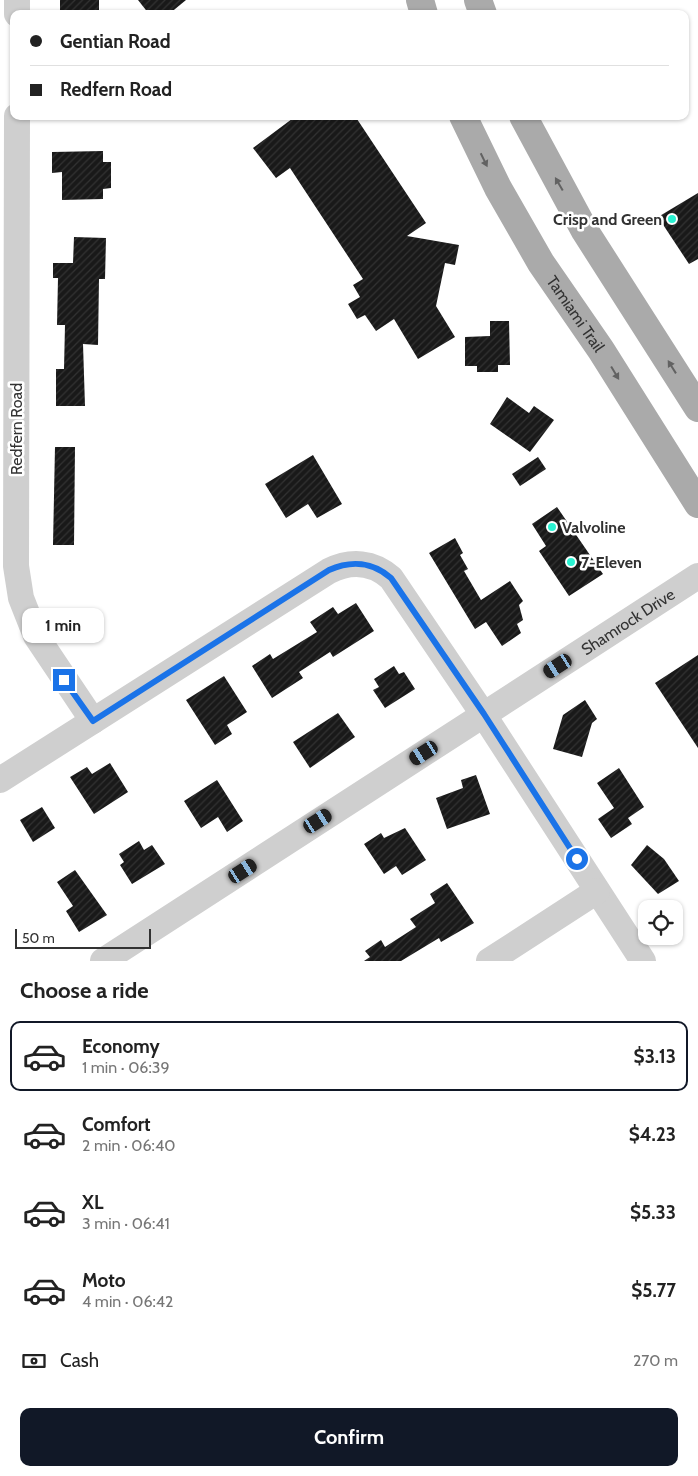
<!DOCTYPE html>
<meta charset="utf-8">
<style>
:root{--surface:#fff;--page:#f2f2f2;--text:#222;--muted:#767676;--line:#e0e0e0;--accent:#111827}
body{margin:0;font-family:Cabin,sans-serif;background:var(--page);color:var(--text);height:100vh;display:flex;flex-direction:column;font-size:19px;white-space:nowrap}
*{box-sizing:border-box;margin:0}
p{font-size:16px;color:var(--muted)}
.icon{flex:none;width:28px;height:28px;fill:none;stroke:currentColor;stroke-width:2;stroke-linecap:round;stroke-linejoin:round}
.map{position:relative;height:961px;overflow:hidden}
.sheet{display:flex;flex-direction:column;background:var(--surface);flex:1}
.sheet>*{flex:none}
.top-card{position:absolute;left:10px;top:10px;width:679px;height:110px;border-radius:10px;box-shadow:0 1px 4px #0004;display:grid;align-content:center;height:110px;padding:0 20px;background:var(--surface)}
.fabs{position:absolute;left:638px;top:900px;display:grid;gap:10px}
.fabs a{display:grid;place-items:center;width:45px;height:45px;border-radius:10px;background:var(--surface);box-shadow:0 1px 4px #0004;font-size:25px}
.scale{position:absolute;left:15px;bottom:12px;width:136px;box-sizing:border-box;padding-left:5px;border:2px solid #323232;border-top:0;font-size:14px;line-height:18px;white-space:nowrap;color:#323232;-webkit-text-stroke:4px #fff;paint-order:stroke}
.end{position:absolute;width:22px;height:22px;margin:-11px;border:6px solid #1a73e8;background:#fff;box-shadow:0 0 0 2px #fff}
.from{border-radius:50%}
.bubble{position:absolute;height:35px;border-radius:10px;background:var(--surface);box-shadow:0 1px 4px #0004;font-size:16px;font-weight:700;line-height:35px;text-align:center}
.car{position:absolute;width:15px;height:30px;margin:-15px -8px;border-radius:6px;box-shadow:0 0 4px 1px #0007;background:linear-gradient(#222 24%,#8ab4d8 0 40%,#222 0 76%,#8ab4d8 0 86%,#222 0)}
.top-card b{display:flex;align-items:center;gap:18px;height:48px;font-size:19px}
.top-card b+b{border-top:1px solid var(--line)}
.top-card i{width:12px;height:12px;background:var(--text)}
ul{padding:0;list-style:none}
li{display:flex;align-items:center;gap:15px;height:70px;margin:0 10px 8px;padding:0 10px;border:2px solid transparent;border-radius:10px}
li div{flex:1}
li b{display:block;font-size:19px}
li em{font-style:normal;font-weight:700}
li.current{border-color:var(--accent)}
li>.icon{width:45px;height:45px;stroke-width:1.5}
h2{padding:0 20px;font-size:22px;line-height:60px}
.pay{display:flex;align-items:center;gap:12px;height:55px;padding:0 20px;font-size:19px}
.pay p{margin-inline-start:auto}
.cta{display:flex;gap:10px;margin-top:auto;padding:10px 20px}
.cta a{flex:1;height:58px;border-radius:10px;background:var(--accent);color:#fff;font-size:20px;font-weight:700;line-height:58px;text-align:center}
.map>svg:first-child{display:block}
</style>
<div class="map">
<svg width="698" height="961" viewBox="0 0 698 961">
<defs>
<pattern id="building-hatch" width="6" height="6" patternUnits="userSpaceOnUse" patternTransform="scale(1.25)"><rect width="6" height="6" fill="#191919"/><path d="M-1 1l2-2M0 6l6-6M5 7l2-2" fill="none" stroke="#323232"/></pattern>
</defs>
<rect width="100%" height="100%" fill="#fff"/>
<g fill="url(#building-hatch)">
<rect x="60" y="0" width="39" height="14"/>
<polygon points="138,0 186,0 169,14 149,14"/>
<polygon points="296,116 355,116 426,223 407,236 459,245 455,265 445,263 436,306 455,337 418,359 394,319 376,331 365,315 357,319 348,304 360,297 353,285 363,279 290,168 276,178 253,148"/>
<polygon points="103,151 103,162 111,162 111,188 103,189 103,199 62,200 62,172 52,173 52,152"/>
<polygon points="698,193 698,259 689,264 658,217"/>
<polygon points="74,237 106,238 105,279 99,279 98,345 83,344 85,406 56,406 56,369 64,369 65,325 57,325 58,278 53,278 53,263 73,263"/>
<polygon points="490,321 509,321 510,365 498,365 498,372 477,372 477,366 465,366 465,337 490,336"/>
<polygon points="507,397 529,413 534,406 554,420 530,452 490,424"/>
<polygon points="55,447 75,447 74,545 53,545"/>
<polygon points="313,455 342,504 317,518 308,504 286,518 265,484"/>
<polygon points="538,457 546,469 520,486 512,474"/>
<polygon points="557,507 603,574 569,596 539,551 546,546 532,524"/>
<polygon points="455,538 463,553 460,555 468,569 464,571 481,600 510,581 523,601 519,605 523,620 517,624 521,633 502,646 486,622 475,629 429,553"/>
<polygon points="356,603 374,631 333,657 330,652 299,672 303,678 272,698 252,666 270,654 273,659 317,632 310,622 333,607 338,614"/>
<polygon points="698,655 698,748 655,683"/>
<polygon points="394,666 399,674 404,672 415,689 385,708 373,690 379,687 374,679"/>
<polygon points="224,676 247,712 227,725 232,734 215,745 186,700"/>
<polygon points="585,700 597,719 592,723 582,757 553,749 563,715"/>
<polygon points="338,713 355,737 310,768 293,742"/>
<polygon points="110,763 128,792 94,814 70,777 87,767 92,774"/>
<polygon points="619,768 644,807 628,818 632,824 611,838 598,819 614,808 597,783"/>
<polygon points="476,775 490,814 447,829 436,798 463,788 461,780"/>
<polygon points="217,780 243,821 227,832 218,817 201,828 184,801"/>
<polygon points="42,807 55,828 33,842 20,820"/>
<polygon points="405,828 426,860 402,875 396,866 384,874 364,844 381,833 384,838"/>
<polygon points="139,841 144,850 152,845 165,864 132,884 120,865 124,862 119,854"/>
<polygon points="647,845 664,859 679,881 658,894 631,865"/>
<polygon points="75,870 107,915 79,932 66,911 73,906 57,882"/>
<polygon points="447,883 474,923 441,942 439,938 401,961 364,961 370,957 365,951 381,940 385,947 416,927 410,919 435,903 430,894"/>
</g>
<g fill="none" stroke-linecap="round" stroke-linejoin="round">
<g stroke="#cfcfcf" stroke-width="26">
<polyline points="17,14 17,0"/>
<polyline points="17,116 16,566 21,598 36,636 93,721"/>
<path d="M0 780 329 571C351 560 373 562 391 578L483 714 643 961"/>
<path id="s1" d="M103 961 698 576"/>
<polyline points="489,961 597,891"/>
</g>
<g stroke="#aaa" stroke-width="28">
<polyline points="420,0 424,14"/>
<polyline points="478,0 483,14"/>
<path id="s2" d="M463 116 498 188 541 263 601 350 698 504"/>
<polyline points="523,116 585,231 698,408"/>
</g>
</g>
<defs><path id="oneway-solid" d="M-6-.8H1V-3.2L6.5 0L1 3.2V.8H-6Z" transform="scale(1.25)"/></defs>
<g fill="#626262">
<use href="#oneway-solid" transform="translate(484 160) rotate(64)"/>
<use href="#oneway-solid" transform="translate(559 184) rotate(-120)"/>
<use href="#oneway-solid" transform="translate(672 367) rotate(-122)"/>
<use href="#oneway-solid" transform="translate(615 373) rotate(59)"/>
</g>
<g fill="none" stroke-linecap="round" stroke-linejoin="round">
<path stroke="#1a73e8" stroke-width="6" d="M64 680 93 721 329 570C351 560 373 562 391 578L484 714 577 859"/>
</g>
<g fill="#29f3d2" stroke="#fff" stroke-width="2">
<circle cx="672" cy="219" r="5"/>
<circle cx="552" cy="527" r="5"/>
<circle cx="571" cy="562" r="5"/>
</g>
<g text-anchor="middle" dominant-baseline="central" stroke-width="5" stroke-linejoin="round" paint-order="stroke">
<g font-size="16" font-weight="bold" fill="#323232" stroke="#fff" text-anchor="start">
<text x="662" y="219" text-anchor="end">Crisp and Green</text>
<text x="562" y="527">Valvoline</text>
<text x="581" y="562">7-Eleven</text>
</g>
<g font-size="16" fill="#323232" stroke="#fff">
<text stroke="none"><textPath href="#s2" startOffset="228">Tamiami Trail</textPath></text>
<text transform="translate(16 429) rotate(-90)">Redfern Road</text>
<text stroke="none"><textPath href="#s1" startOffset="625">Shamrock Drive</textPath></text>
</g>
</g>
</svg>
<div class="fabs">
<a><svg class="icon" aria-label="locate" viewBox="0 0 24 24"><circle cx="12" cy="12" r="6"/><path d="M12 2v4M12 18v4M2 12h4M18 12h4"/></svg></a>
</div>
<div class="scale">50 m</div>
<i class="end from" style="left:577px;top:859px"></i>
<i class="end" style="left:64px;top:680px"></i>
<div class="bubble" style="left:22px;top:608px;width:82px">1 min</div>
<i class="car" style="left:558px;top:666px;rotate:237deg"></i>
<i class="car" style="left:424px;top:753px;rotate:237deg"></i>
<i class="car" style="left:318px;top:821px;rotate:57deg"></i>
<i class="car" style="left:243px;top:871px;rotate:57deg"></i>
<div class="top-card">
<b><i class="from"></i>Gentian Road</b>
<b><i></i>Redfern Road</b>
</div>
</div>
<section class="sheet">
<h2>Choose a ride</h2>
<ul>
<li class="current"><svg class="icon" aria-label="car" viewBox="0 0 24 24"><path d="M5 17H2v-5l4-1 3-4h7l3 4 3 1v5h-3M9 17h6M6 11h13"/><circle cx="7" cy="17" r="2"/><circle cx="17" cy="17" r="2"/></svg><div><b>Economy</b><p>1 min · 06:39</p></div><em>$3.13</em></li>
<li><svg class="icon" aria-label="car" viewBox="0 0 24 24"><path d="M5 17H2v-5l4-1 3-4h7l3 4 3 1v5h-3M9 17h6M6 11h13"/><circle cx="7" cy="17" r="2"/><circle cx="17" cy="17" r="2"/></svg><div><b>Comfort</b><p>2 min · 06:40</p></div><em>$4.23</em></li>
<li><svg class="icon" aria-label="car" viewBox="0 0 24 24"><path d="M5 17H2v-5l4-1 3-4h7l3 4 3 1v5h-3M9 17h6M6 11h13"/><circle cx="7" cy="17" r="2"/><circle cx="17" cy="17" r="2"/></svg><div><b>XL</b><p>3 min · 06:41</p></div><em>$5.33</em></li>
<li><svg class="icon" aria-label="car" viewBox="0 0 24 24"><path d="M5 17H2v-5l4-1 3-4h7l3 4 3 1v5h-3M9 17h6M6 11h13"/><circle cx="7" cy="17" r="2"/><circle cx="17" cy="17" r="2"/></svg><div><b>Moto</b><p>4 min · 06:42</p></div><em>$5.77</em></li>
</ul>
<div class="pay"><svg class="icon" aria-label="cash" viewBox="0 0 24 24"><path d="M3 7h18v10H3z"/><circle cx="12" cy="12" r="2"/></svg>Cash<p>270 m</p></div>
<div class="cta"><a>Confirm</a></div>
</section>
